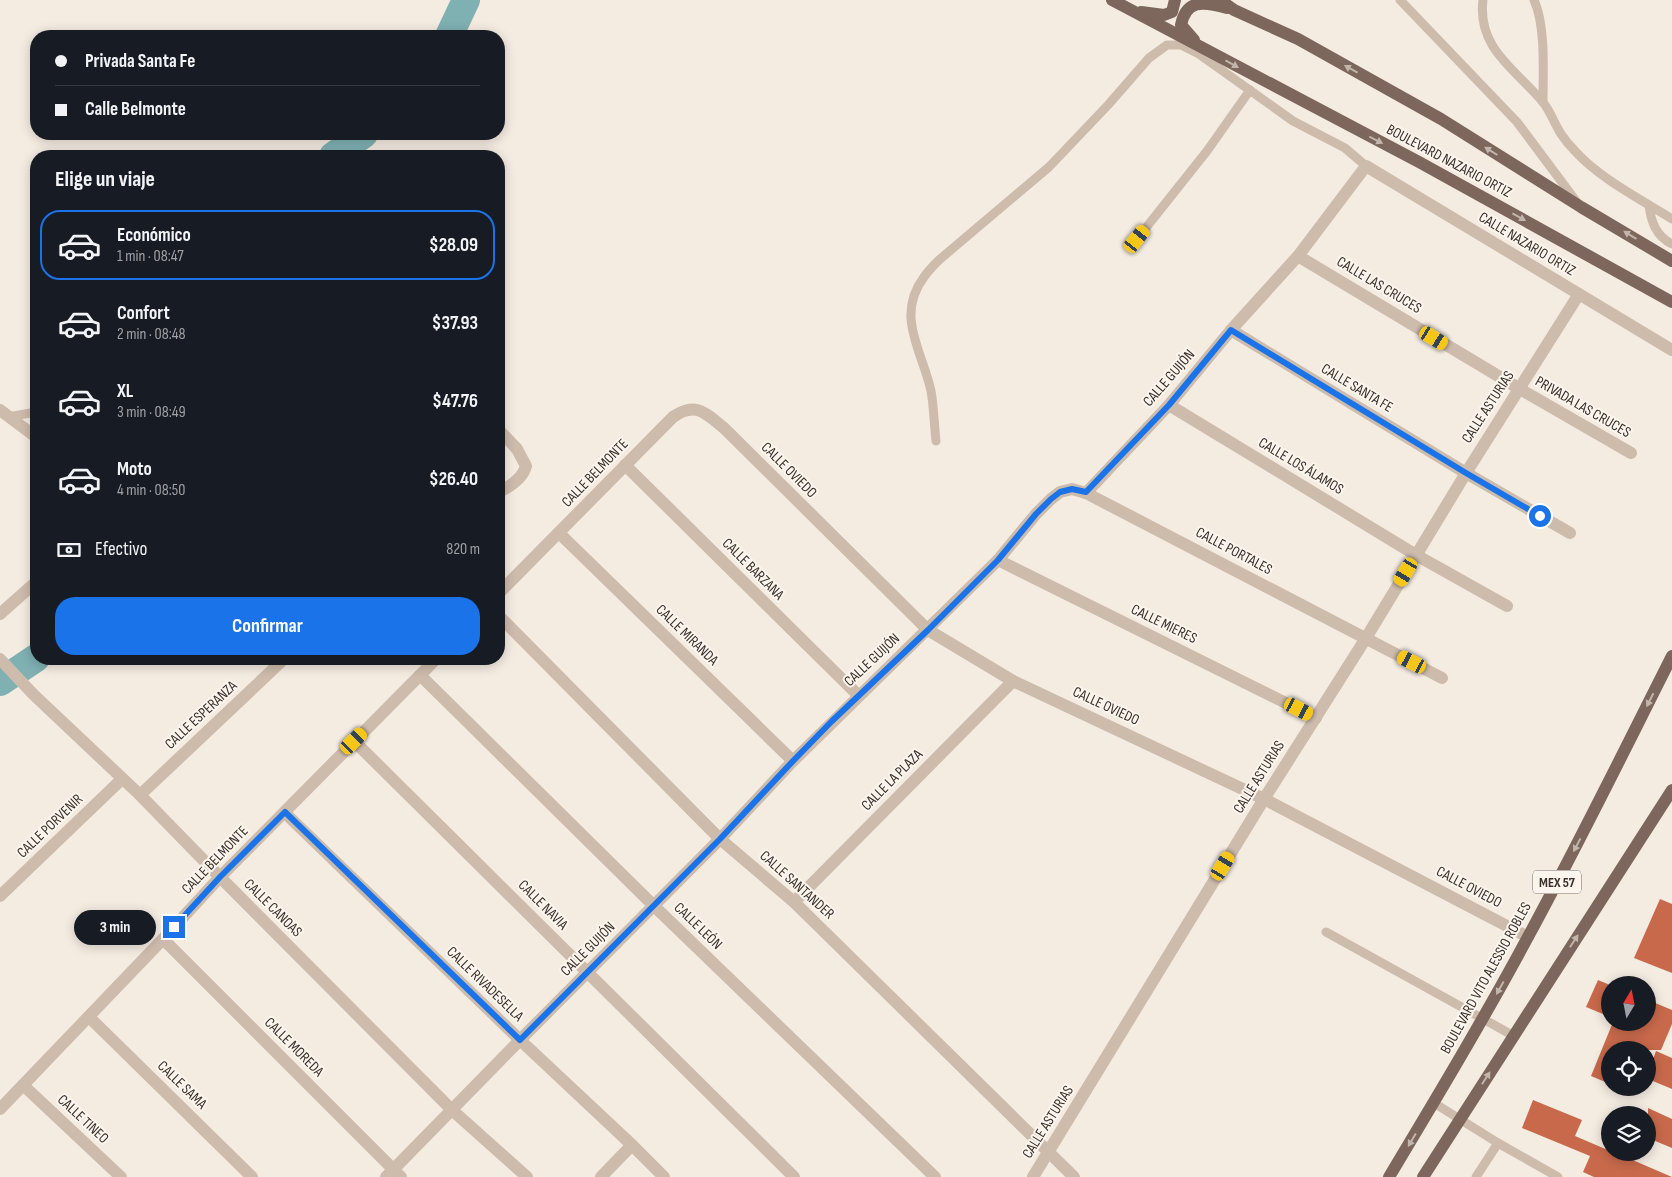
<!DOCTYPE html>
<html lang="es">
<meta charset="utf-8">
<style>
:root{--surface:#171b24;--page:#242831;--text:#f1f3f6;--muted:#9ea1a6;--line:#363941;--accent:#1a73e8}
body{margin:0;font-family:"Sofia Sans Condensed",sans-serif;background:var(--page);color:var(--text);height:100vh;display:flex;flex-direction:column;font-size:19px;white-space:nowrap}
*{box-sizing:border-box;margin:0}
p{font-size:16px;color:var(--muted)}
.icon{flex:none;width:28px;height:28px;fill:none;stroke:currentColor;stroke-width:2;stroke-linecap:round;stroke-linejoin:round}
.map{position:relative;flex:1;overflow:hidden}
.panel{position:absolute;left:30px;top:150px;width:475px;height:515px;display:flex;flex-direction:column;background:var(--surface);border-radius:20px;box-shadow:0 2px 12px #0003}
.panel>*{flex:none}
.guide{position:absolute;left:30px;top:30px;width:475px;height:110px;border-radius:20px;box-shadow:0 2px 12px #0003;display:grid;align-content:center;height:110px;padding:0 25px;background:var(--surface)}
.needle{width:32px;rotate:10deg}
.controls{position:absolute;left:1601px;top:976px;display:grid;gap:10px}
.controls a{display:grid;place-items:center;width:55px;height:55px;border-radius:50%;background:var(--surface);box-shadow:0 2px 12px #0003;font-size:25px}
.end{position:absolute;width:22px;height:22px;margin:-11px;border:6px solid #1a73e8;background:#fff;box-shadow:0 0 0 2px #fff}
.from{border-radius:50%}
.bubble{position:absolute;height:35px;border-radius:18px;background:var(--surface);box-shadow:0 2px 12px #0003;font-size:16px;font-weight:700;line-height:35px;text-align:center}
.car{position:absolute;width:15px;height:30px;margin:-15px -8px;border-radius:6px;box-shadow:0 0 4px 1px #0007;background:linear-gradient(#f5c518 24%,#345 0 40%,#f5c518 0 76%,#345 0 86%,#f5c518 0)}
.guide b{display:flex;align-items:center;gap:18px;height:48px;font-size:19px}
.guide b+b{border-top:1px solid var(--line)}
.guide i{width:12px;height:12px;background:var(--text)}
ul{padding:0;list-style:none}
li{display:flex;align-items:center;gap:15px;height:70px;margin:0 10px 8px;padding:0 15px;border:2px solid transparent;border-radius:20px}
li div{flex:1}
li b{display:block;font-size:19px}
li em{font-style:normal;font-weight:700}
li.active{border-color:var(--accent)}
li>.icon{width:45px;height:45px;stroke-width:1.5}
h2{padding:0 25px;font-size:22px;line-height:60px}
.pay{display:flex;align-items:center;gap:12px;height:55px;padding:0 25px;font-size:19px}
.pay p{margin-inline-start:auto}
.button{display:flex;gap:10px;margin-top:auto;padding:10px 25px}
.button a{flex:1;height:58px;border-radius:20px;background:var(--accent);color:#fff;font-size:20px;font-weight:700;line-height:58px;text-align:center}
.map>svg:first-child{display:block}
</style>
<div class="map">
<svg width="1672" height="1177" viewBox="0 0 1672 1177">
<rect width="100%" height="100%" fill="#f4ebe1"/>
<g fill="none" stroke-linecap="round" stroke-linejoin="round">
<g stroke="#7fb0b2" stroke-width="28">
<polyline points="449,36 466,0"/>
<polyline points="333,156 364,134"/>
<polyline points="0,682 36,658"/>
</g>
</g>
<g fill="#c8694b">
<polygon points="1660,899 1672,904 1672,973 1634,958"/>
<polygon points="1598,980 1610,985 1610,1017 1586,1007"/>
<polygon points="1648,1000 1672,1010 1672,1024 1661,1050 1610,1050 1610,1084 1591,1076 1613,1022 1648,1022"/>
<polygon points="1656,1051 1672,1058 1672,1089 1648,1079 1648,1073"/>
<polygon points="1533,1100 1582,1120 1575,1136 1610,1151 1610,1152 1614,1152 1672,1177 1594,1177 1583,1172 1590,1156 1522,1128"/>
<polygon points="1648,1108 1672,1119 1672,1148 1648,1138"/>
</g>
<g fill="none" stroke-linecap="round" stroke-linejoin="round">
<g stroke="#cdbbac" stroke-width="9">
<polyline points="1400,0 1517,122 1576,201"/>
<path d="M1483 0C1477 48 1515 69 1542 101 1550 110 1554 123 1561 134 1565 140 1570 146 1575 151 1599 178 1642 200 1672 219"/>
<path d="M1534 0C1546 26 1543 73 1543 102"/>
<path d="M1649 205C1651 222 1656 236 1672 244"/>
<polyline points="1137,239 1207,151 1250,90"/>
<polyline points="8,417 36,412"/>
<path d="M936 441C934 424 934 407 931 391 922 350 895 316 924 277 928 271 934 265 939 260L1049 167 1108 105 1149 58 1167 45H1181L1199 54 1293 121 1345 148 1366 166"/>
<polyline points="1326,932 1514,1036"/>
<polyline points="1434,1103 1498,1143"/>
<polyline points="1476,1177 1498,1143 1558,1177"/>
</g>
<g stroke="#cdbbac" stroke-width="12">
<polyline points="1298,256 1520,389 1631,453"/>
<polyline points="1231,330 1466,473 1570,533"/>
<polyline points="1169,405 1416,555 1507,606"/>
<polyline points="0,410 36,437"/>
<path d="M499 430 517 449 526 466C523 478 509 487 499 492"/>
<polyline points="625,465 858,695"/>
<polyline points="1086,493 1442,678"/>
<polyline points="559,533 793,761"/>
<polyline points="998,560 1316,718"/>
<path d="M499 593 673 417C696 401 705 413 724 428L928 630 1013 681 1264 799 1528 937"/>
<polyline points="0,614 36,582"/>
<polyline points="499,616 720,839 794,902 1074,1177"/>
<polyline points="0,659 34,695 140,795 220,877 452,1110 527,1177"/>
<polyline points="420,675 654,906 935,1177"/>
<polyline points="354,741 794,1177"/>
<polyline points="140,795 284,659"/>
<polyline points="285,813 520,1040 632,1145 664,1177"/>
<polyline points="0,896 122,779"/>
<polyline points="794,902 1013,681"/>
<polyline points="163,939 401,1177"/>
<polyline points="89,1017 252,1177"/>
<polyline points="23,1085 121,1177"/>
<polyline points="0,1109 163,939 220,877 436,659"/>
<polyline points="386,1177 520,1040 720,839 793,761 998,560 1036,514 1051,499 1060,492 1072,489 1086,493 1169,405 1231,330 1298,256 1366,166 1672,350"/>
<polyline points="601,1177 632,1145"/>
<polyline points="1033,1177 1264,799 1366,638 1466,473 1579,294"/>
</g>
<g stroke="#7d675c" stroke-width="12">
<polyline points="1112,0 1419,162 1672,302"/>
<polyline points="1220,0 1234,10 1298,39 1441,119 1581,207 1672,261"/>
<polyline points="1141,12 1164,15 1172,12 1175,0"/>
<path d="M1194 40 1181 25C1186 0 1202 1 1227 8"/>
<path d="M1389 1177C1437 1097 1485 1017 1529 935 1579 843 1625 749 1672 656"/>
<polyline points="1423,1177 1672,790"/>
</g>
</g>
<defs><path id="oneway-solid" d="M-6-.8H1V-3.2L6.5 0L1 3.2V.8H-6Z" transform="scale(1.25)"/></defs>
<g fill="#c2b5ac">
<use href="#oneway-solid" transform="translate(1232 64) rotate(29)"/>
<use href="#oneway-solid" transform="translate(1351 69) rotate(-151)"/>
<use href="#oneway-solid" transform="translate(1376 140) rotate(27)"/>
<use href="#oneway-solid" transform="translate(1491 151) rotate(-148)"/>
<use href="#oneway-solid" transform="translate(1519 217) rotate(29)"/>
<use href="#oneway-solid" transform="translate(1630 235) rotate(-149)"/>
<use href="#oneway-solid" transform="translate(1650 700) rotate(117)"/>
<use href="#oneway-solid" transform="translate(1577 845) rotate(118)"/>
<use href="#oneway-solid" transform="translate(1574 941) rotate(-57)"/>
<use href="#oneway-solid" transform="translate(1500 988) rotate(119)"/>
<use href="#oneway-solid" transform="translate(1486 1078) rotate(-57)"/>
<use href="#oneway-solid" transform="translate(1412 1140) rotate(121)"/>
</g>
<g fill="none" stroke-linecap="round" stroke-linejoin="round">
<polyline stroke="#1a73e8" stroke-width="6" points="174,927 220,877 285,812 520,1040 720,839 793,761 832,721 928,630 998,560 1036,514 1051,499 1060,492 1072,489 1086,492 1169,405 1231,330 1466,473 1540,516"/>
</g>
<g text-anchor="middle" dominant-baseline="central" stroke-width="4" stroke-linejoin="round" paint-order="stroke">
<rect fill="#fbf5ee" stroke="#756b66" stroke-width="1" x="1533" y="870.5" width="48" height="23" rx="4"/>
<g font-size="14" font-weight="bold" fill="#3b302b">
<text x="1557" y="882">MEX 57</text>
</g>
<g font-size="15" fill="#3b302b" stroke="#fbf5ee">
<text transform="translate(1449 161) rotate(28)">BOULEVARD NAZARIO ORTIZ</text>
<text transform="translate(1527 244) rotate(31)">CALLE NAZARIO ORTIZ</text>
<text transform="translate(1379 285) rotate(31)">CALLE LAS CRUCES</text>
<text transform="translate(1169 378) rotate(-49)">CALLE GUIJÓN</text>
<text transform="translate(1357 388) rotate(31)">CALLE SANTA FE</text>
<text transform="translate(1488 407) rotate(-57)">CALLE ASTURIAS</text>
<text transform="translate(1583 407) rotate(30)">PRIVADA LAS CRUCES</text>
<text transform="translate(1301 466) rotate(31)">CALLE LOS ÁLAMOS</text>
<text transform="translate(789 470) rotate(45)">CALLE OVIEDO</text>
<text transform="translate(595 473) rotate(-46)">CALLE BELMONTE</text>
<text transform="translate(1234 551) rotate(28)">CALLE PORTALES</text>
<text transform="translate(753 569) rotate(45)">CALLE BARZANA</text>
<text transform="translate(1164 624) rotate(26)">CALLE MIERES</text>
<text transform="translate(687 635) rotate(44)">CALLE MIRANDA</text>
<text transform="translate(872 660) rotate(-43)">CALLE GUIJÓN</text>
<text transform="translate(1106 706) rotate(25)">CALLE OVIEDO</text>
<text transform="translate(201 715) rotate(-43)">CALLE ESPERANZA</text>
<text transform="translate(1259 777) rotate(-58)">CALLE ASTURIAS</text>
<text transform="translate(892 780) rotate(-45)">CALLE LA PLAZA</text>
<text transform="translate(50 826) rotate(-44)">CALLE PORVENIR</text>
<text transform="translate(215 860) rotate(-46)">CALLE BELMONTE</text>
<text transform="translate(797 885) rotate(42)">CALLE SANTANDER</text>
<text transform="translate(1469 887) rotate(28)">CALLE OVIEDO</text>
<text transform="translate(543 905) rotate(45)">CALLE NAVIA</text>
<text transform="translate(273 908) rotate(45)">CALLE CANOAS</text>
<text transform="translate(698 926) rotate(44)">CALLE LEÓN</text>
<text transform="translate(588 949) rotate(-45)">CALLE GUIJÓN</text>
<text transform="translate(1486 978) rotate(-61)">BOULEVARD VITO ALESSIO ROBLES</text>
<text transform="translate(485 984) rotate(44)">CALLE RIVADESELLA</text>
<text transform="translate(294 1047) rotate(45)">CALLE MOREDA</text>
<text transform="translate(182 1085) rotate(44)">CALLE SAMA</text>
<text transform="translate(83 1119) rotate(43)">CALLE TINEO</text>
<text transform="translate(1048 1122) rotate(-58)">CALLE ASTURIAS</text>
</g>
</g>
</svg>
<div class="controls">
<a><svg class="needle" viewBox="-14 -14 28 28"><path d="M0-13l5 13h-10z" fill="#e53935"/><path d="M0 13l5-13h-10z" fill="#9ea1a6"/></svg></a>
<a><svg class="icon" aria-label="locate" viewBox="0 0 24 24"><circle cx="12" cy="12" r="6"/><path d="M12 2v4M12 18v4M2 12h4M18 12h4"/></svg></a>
<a><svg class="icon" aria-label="layers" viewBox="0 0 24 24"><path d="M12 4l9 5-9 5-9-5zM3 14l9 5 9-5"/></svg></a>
</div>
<i class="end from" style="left:1540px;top:516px"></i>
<i class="end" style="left:174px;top:927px"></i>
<div class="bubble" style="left:74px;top:910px;width:82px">3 min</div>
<i class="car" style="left:1137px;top:239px;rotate:39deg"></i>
<i class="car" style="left:1434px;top:338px;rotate:121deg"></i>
<i class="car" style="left:1406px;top:572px;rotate:211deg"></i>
<i class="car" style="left:1412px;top:662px;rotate:297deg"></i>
<i class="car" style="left:1299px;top:709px;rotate:117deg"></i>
<i class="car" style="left:354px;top:741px;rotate:45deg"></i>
<i class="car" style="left:1223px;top:866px;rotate:31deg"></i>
<div class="guide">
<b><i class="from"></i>Privada Santa Fe</b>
<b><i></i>Calle Belmonte</b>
</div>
<section class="panel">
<h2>Elige un viaje</h2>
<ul>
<li class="active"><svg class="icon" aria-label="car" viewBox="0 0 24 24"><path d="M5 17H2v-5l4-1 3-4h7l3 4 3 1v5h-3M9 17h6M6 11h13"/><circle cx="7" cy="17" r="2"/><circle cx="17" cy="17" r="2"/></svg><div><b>Económico</b><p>1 min · 08:47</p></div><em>$28.09</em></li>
<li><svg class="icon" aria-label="car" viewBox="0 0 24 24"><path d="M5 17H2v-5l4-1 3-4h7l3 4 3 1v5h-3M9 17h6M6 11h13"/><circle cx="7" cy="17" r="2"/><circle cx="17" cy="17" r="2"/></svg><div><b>Confort</b><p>2 min · 08:48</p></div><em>$37.93</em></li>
<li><svg class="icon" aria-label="car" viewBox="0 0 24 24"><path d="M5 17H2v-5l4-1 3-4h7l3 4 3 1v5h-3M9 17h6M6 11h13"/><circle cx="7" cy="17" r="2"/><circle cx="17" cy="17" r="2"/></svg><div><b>XL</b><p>3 min · 08:49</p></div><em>$47.76</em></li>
<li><svg class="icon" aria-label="car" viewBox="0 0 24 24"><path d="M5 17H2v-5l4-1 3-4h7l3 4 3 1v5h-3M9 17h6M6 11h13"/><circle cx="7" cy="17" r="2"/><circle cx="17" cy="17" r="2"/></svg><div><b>Moto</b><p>4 min · 08:50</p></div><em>$26.40</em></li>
</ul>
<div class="pay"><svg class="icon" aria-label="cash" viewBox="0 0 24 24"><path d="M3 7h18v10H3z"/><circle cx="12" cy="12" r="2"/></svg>Efectivo<p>820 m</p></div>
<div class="button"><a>Confirmar</a></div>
</section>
</div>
